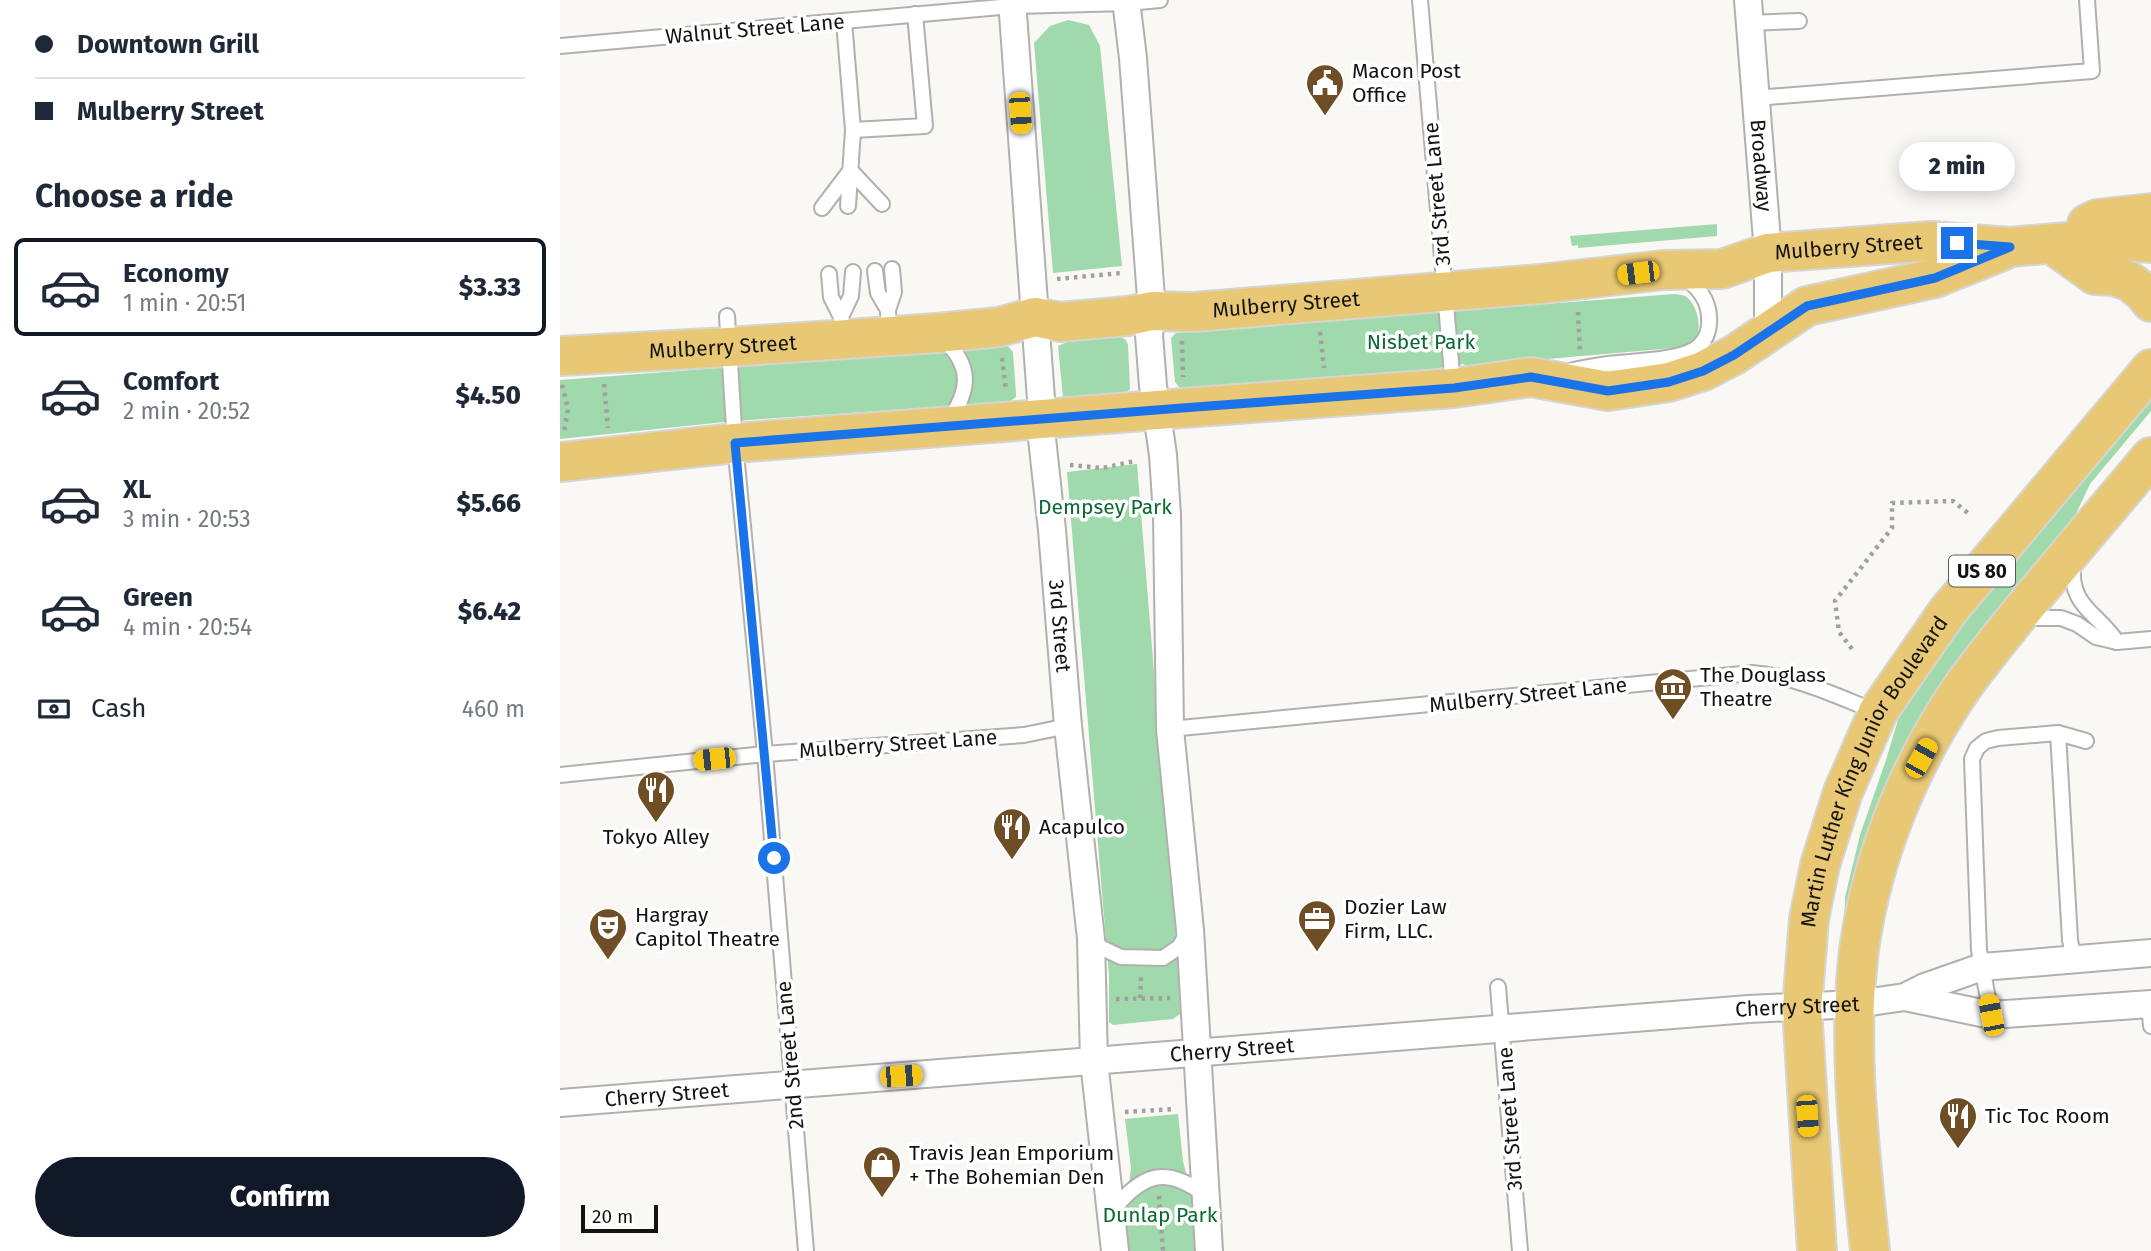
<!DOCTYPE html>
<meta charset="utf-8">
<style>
:root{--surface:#fff;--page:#f6f6f7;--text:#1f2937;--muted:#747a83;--line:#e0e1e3;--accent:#111827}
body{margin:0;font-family:"Fira Sans",sans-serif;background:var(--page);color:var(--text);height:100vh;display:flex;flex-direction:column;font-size:26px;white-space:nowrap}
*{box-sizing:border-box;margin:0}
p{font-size:23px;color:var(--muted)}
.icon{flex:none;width:38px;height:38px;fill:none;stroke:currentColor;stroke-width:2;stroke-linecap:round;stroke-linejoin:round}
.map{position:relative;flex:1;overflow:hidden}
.drawer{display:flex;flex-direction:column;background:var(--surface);width:560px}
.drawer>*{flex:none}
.top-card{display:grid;align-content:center;height:154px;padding:0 35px;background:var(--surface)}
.scale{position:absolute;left:21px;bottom:18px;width:77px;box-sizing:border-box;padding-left:7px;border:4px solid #141312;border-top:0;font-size:19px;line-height:24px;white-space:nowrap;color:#141312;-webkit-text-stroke:5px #fff;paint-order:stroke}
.end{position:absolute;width:32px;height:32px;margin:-16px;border:9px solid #1a73e8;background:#fff;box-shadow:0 0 0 4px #fff}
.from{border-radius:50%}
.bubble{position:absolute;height:49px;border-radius:24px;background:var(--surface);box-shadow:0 4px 18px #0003;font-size:23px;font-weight:800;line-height:49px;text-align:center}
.car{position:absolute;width:21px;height:42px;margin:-21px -10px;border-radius:9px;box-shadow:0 0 5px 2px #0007;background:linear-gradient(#f5c518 24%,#345 0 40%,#f5c518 0 76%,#345 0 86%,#f5c518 0)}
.top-card b{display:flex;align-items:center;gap:24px;height:66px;font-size:26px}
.top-card b+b{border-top:2px solid var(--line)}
.top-card i{width:18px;height:18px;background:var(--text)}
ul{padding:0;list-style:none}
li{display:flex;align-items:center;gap:21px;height:98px;margin:0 14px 10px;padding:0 21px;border:4px solid transparent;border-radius:10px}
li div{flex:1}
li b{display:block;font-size:26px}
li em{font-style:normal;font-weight:800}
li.current{border-color:var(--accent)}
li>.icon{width:63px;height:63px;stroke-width:1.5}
h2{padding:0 35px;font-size:32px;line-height:84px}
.pay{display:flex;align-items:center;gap:18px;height:77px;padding:0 35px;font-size:26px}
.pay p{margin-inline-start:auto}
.action{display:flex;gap:14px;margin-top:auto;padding:14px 35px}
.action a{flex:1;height:80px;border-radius:42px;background:var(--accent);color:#fff;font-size:28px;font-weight:800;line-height:80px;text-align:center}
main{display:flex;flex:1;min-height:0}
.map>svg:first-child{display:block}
</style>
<main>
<section class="drawer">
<div class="top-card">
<b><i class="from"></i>Downtown Grill</b>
<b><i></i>Mulberry Street</b>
</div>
<h2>Choose a ride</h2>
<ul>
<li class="current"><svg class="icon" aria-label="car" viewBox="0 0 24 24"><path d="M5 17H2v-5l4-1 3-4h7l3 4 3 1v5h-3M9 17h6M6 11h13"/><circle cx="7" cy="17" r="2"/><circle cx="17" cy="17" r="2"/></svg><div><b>Economy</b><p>1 min · 20:51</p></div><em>$3.33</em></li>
<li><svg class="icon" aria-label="car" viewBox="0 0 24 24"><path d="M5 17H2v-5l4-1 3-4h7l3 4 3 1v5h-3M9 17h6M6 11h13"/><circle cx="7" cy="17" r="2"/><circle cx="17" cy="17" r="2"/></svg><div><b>Comfort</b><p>2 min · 20:52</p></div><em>$4.50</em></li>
<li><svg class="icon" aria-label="car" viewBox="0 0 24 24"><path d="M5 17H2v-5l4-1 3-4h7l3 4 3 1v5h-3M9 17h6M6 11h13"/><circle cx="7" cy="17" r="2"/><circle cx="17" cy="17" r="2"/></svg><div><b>XL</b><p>3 min · 20:53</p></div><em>$5.66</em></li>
<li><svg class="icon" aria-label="car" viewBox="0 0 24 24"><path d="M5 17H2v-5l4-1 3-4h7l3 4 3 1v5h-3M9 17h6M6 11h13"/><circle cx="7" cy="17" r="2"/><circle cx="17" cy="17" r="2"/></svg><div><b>Green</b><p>4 min · 20:54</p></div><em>$6.42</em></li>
</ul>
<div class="pay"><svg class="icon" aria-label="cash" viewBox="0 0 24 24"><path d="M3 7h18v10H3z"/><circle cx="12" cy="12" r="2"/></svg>Cash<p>460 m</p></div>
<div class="action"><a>Confirm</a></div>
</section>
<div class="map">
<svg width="1591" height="1251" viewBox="0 0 1591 1251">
<rect width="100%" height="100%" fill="#faf8f5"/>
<g fill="#9fd9ac">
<polygon points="508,20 529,25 540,46 562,266 493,273 474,43 490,26"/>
<polygon points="1157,224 1157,236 1018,248 1018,245 1012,246 1010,236"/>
<path d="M1114 294C1117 294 1122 295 1125 296 1137 303 1143 328 1135 339 1130 345 1121 346 1114 348L907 366 903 364 873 369 620 388 615 382 611 338 616 333Z"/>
<polygon points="560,337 566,340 568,345 570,389 567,392 503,397 498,346 507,342"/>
<polygon points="448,346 453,352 456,394 456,397 449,402 174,421 0,439 0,380"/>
<polygon points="1591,389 1591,411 1530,484 1504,539 1284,930 1285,897 1300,835 1326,760 1343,703 1362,670"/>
<polygon points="577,464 618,965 620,1014 613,1019 553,1025 549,1022 549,976 507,472"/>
<polygon points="618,1114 623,1161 639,1225 641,1251 566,1251 564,1228 571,1168 565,1119"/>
</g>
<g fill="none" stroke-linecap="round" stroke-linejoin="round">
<defs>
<g id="lane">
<polyline points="860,0 893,386"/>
<polyline points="284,21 293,130 288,206"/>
<polyline points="1189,23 1239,21"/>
<polyline points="0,46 452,6 567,3 600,0"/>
<polyline points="1196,98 1532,71 1527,0"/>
<polyline points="293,130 365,126 355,14"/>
<polyline points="290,170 322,204"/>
<polyline points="262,208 290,171"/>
<polyline points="315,271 318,293 328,310"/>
<polyline points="269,274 271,297 281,317 282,337"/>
<polyline points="167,316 175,443 205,754 246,1251"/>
<polyline points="281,317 291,296 293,272"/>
<polyline points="329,334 328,310 334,292 332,269"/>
<path d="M384 340C412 366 410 390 389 420"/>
<path d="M1010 371C1023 368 1035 366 1048 364 1070 361 1123 361 1139 346 1147 339 1150 327 1149 316 1148 299 1137 286 1123 277"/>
<path d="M1513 562C1509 608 1536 610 1557 642"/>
<polyline points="1462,618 1501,618 1517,624 1536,637 1557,642 1591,639"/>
<path d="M610 729 1192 673C1236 676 1276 696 1317 712"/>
<polyline points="1498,733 1510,940 1514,960"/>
<polyline points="0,775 205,754 464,735 508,726"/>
<polyline points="531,939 542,948 561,957 603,958 619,947 628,932"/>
<polyline points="938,987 960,1251"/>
<polyline points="1589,1004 1591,1026"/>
<polyline points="1431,1015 1419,950 1412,759 1417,748 1426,741 1438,738 1498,733 1526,741"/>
<path d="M552 1211C582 1174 605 1165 645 1195"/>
</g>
<g id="street">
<path id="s1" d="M452 0 481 399 480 420 492 530 508 726 531 939 534 1061 555 1251"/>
<polyline points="566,0 573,58 592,311 589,335 593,386 603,455 607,515 610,729 630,930 649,1251"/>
<path id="s2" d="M1188 0 1208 253V332"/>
<polyline points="1345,997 1431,1015 1591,1004"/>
<path id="s3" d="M0 1103 1189 1009 1296 1004 1345 997 1365 987 1422 967 1591 953"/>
</g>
<g id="primary">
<polyline points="1527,224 1537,219 1591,213"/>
<polyline points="1492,244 1535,275 1554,276 1569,281 1583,292 1591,302"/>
<path id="s4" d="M0 356 169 347 377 333 439 327 475 317 500 322 568 316 592 311 633 312 980 284 1103 270 1162 269 1208 253 1371 241 1450 247 1519 241H1569L1591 243"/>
<polyline points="0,462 175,443 623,408 894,388 971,377 1048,391 1109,382 1143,371 1174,355 1247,306 1375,278 1442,251"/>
<path id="s5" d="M1257 1251 1242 1008 1249 919 1260 865 1283 792 1318 712 1388 611 1591 369"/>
<path d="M1310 1251C1300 1151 1287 1050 1299 950 1312 855 1351 760 1406 682 1425 656 1445 632 1465 607 1507 556 1549 507 1591 457"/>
</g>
</defs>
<use href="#lane" stroke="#b2b0ae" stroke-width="18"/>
<use href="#street" stroke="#b2b0ae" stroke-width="30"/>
<use href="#primary" stroke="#d5d5d4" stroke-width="42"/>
<g stroke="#a2a09e" stroke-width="4.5" stroke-dasharray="3.5 5" stroke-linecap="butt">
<polyline points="497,279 561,273"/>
<polyline points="1018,312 1020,352"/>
<polyline points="760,332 764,368"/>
<polyline points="622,341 623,377"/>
<polyline points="442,358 446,391"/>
<polyline points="44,384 48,428"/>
<polyline points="2,385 8,409 4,431"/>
<polyline points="510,465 542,468 575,461"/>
<polyline points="1292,649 1279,632 1275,601 1332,528 1332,503 1393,501 1408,513"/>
<polyline points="580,998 581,976"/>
<polyline points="556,999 610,998"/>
<polyline points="565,1112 616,1109"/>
<polyline points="599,1196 603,1251"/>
</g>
<use href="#lane" stroke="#fff" stroke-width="14"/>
<use href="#street" stroke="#fff" stroke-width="26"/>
<use href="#primary" stroke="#e8c874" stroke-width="38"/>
</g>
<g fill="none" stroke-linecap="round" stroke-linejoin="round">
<polyline stroke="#1a73e8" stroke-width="9" points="214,858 175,443 622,408 894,388 971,377 1048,391 1109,382 1143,371 1174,355 1247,306 1375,278 1450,247 1397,243"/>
</g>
<defs>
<symbol id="civic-pin" viewBox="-11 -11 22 30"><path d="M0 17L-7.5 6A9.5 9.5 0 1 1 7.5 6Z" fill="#6f4e25" stroke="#fff"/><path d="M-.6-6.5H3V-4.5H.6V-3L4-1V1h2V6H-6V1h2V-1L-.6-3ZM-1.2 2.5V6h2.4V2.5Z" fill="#fff"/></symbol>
<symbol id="museum-pin" viewBox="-11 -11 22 30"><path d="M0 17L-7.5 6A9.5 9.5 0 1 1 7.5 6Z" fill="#6f4e25" stroke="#fff"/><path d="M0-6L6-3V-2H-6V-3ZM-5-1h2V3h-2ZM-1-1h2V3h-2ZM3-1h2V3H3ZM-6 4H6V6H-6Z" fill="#fff"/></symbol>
<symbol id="restaurant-pin" viewBox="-11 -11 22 30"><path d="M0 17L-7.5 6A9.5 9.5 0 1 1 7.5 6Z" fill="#6f4e25" stroke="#fff"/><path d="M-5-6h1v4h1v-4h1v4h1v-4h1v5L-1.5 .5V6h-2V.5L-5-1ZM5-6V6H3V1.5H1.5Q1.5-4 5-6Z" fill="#fff"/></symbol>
<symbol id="office-pin" viewBox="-11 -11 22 30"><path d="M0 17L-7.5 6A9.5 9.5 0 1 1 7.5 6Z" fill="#6f4e25" stroke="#fff"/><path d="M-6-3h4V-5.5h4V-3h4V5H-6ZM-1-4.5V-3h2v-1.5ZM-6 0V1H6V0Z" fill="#fff"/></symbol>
<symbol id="theatre-pin" viewBox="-11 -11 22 30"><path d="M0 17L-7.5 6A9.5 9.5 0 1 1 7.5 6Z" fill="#6f4e25" stroke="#fff"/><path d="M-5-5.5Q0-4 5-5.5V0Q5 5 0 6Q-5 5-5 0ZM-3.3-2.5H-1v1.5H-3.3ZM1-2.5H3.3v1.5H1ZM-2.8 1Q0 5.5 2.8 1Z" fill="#fff"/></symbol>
<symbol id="shop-pin" viewBox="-11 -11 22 30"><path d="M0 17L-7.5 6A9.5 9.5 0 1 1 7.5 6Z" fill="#6f4e25" stroke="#fff"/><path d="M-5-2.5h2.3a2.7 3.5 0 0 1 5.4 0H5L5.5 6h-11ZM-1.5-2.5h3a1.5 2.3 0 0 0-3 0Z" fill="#fff"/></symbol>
</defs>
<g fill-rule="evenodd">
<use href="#civic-pin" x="743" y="61" width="44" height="60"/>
<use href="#museum-pin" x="1091" y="665" width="44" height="60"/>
<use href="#restaurant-pin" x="74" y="768" width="44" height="60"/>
<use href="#restaurant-pin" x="430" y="805" width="44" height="60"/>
<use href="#office-pin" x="735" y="897" width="44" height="60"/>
<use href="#theatre-pin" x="26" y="905" width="44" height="60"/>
<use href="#restaurant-pin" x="1376" y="1094" width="44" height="60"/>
<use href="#shop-pin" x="300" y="1143" width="44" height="60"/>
</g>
<g text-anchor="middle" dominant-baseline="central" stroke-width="7" stroke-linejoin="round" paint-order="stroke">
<rect fill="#fff" stroke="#5a5a59" stroke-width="2" x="1389" y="555.5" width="66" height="31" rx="5"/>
<g font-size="19" font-weight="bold" fill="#141312">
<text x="1422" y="571">US 80</text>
</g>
<g font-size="21" fill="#141312" stroke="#fff">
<text transform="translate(195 29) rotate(-5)">Walnut Street Lane</text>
<text stroke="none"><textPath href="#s2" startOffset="166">Broadway</textPath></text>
<text transform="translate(877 194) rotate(-95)">3rd Street Lane</text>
<text stroke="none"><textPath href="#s4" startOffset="1297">Mulberry Street</textPath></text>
<text stroke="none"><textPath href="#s4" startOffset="730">Mulberry Street</textPath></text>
<text stroke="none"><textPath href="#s4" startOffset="163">Mulberry Street</textPath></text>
<text stroke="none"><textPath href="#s1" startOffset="628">3rd Street</textPath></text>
<text transform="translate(968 695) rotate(-6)">Mulberry Street Lane</text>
<text transform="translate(338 744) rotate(-4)">Mulberry Street Lane</text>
<text stroke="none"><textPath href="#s5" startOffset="495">Martin Luther King Junior Boulevard</textPath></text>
<text stroke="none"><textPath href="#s3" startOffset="1241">Cherry Street</textPath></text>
<text stroke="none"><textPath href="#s3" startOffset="674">Cherry Street</textPath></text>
<text transform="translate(230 1055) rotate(-95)">2nd Street Lane</text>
<text stroke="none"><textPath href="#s3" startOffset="107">Cherry Street</textPath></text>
<text transform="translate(950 1119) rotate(-94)">3rd Street Lane</text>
</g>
<g font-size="21" fill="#141312" stroke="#fff" text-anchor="start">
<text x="792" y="71">Macon Post<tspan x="792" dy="24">Office</tspan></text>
<text x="1140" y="675">The Douglass<tspan x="1140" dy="24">Theatre</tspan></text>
<text x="479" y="827">Acapulco</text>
<text x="96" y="837" text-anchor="middle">Tokyo Alley</text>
<text x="784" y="907">Dozier Law<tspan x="784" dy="24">Firm, LLC.</tspan></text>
<text x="75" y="915">Hargray<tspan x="75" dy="24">Capitol Theatre</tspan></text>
<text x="1425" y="1116">Tic Toc Room</text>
<text x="349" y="1153">Travis Jean Emporium<tspan x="349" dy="24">+ The Bohemian Den</tspan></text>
</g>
<g font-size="21" fill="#096a32" stroke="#fff">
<text x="861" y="342">Nisbet Park</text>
<text x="545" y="507">Dempsey Park</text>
<text x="600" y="1215">Dunlap Park</text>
</g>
</g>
</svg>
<div class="scale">20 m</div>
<i class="end from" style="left:214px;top:858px"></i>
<i class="end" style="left:1397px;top:243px"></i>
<div class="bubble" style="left:1339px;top:142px;width:116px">2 min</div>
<i class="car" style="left:460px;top:113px;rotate:176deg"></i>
<i class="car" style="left:1078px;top:273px;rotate:263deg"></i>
<i class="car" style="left:1361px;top:758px;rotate:29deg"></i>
<i class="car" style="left:154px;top:759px;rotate:264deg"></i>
<i class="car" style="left:1431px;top:1015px;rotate:349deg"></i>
<i class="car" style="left:341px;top:1076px;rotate:86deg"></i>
<i class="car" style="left:1247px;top:1116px;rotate:176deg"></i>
</div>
</main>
